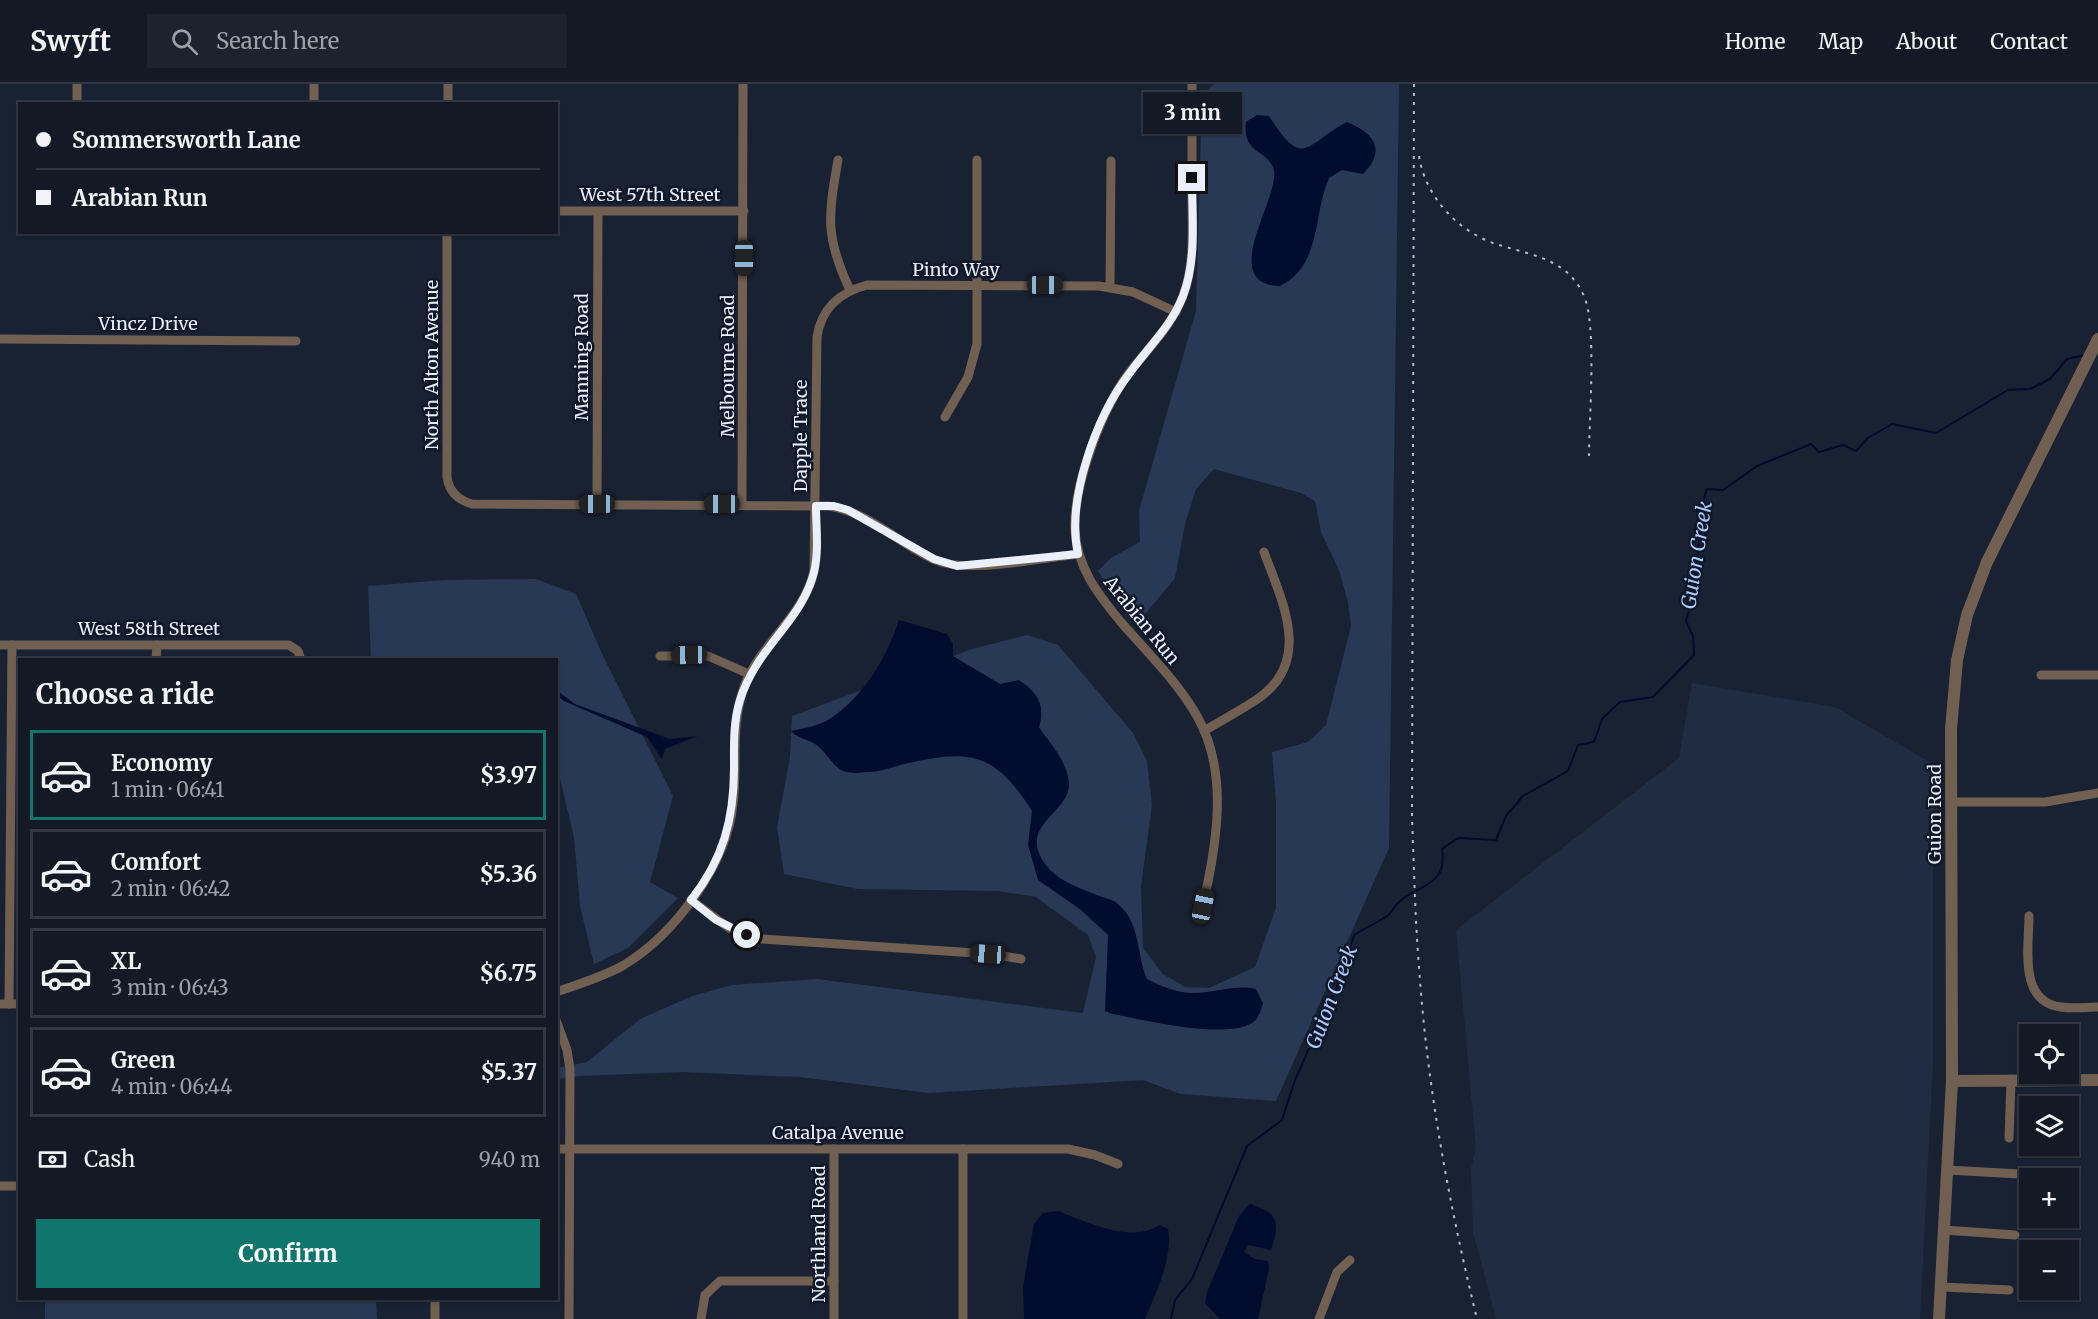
<!DOCTYPE html>
<meta charset="utf-8">
<style>
:root{--surface:#131a26;--page:#1c232e;--text:#f1f3f6;--muted:#9da1a7;--line:#323843;--accent:#0f766e}
body{margin:0;font-family:Merriweather,serif;background:var(--page);color:var(--text);height:100vh;display:flex;flex-direction:column;font-size:22px;white-space:nowrap}
*{box-sizing:border-box;margin:0}
p{font-size:20px;color:var(--muted)}
.icon{flex:none;width:33px;height:33px;fill:none;stroke:currentColor;stroke-width:2;stroke-linecap:round;stroke-linejoin:round}
.map{position:relative;flex:1;overflow:hidden}
.details{position:absolute;left:18px;top:574px;width:540px;height:642px;display:flex;flex-direction:column;background:var(--surface);border-radius:0px;box-shadow:0 2px 4px #0004,0 0 0 2px var(--line)}
.details>*{flex:none}
.hud{position:absolute;left:18px;top:18px;width:540px;height:132px;border-radius:0px;box-shadow:0 2px 4px #0004,0 0 0 2px var(--line);display:grid;align-content:center;height:132px;padding:0 18px;background:var(--surface)}
.buttons{position:absolute;left:2019px;top:940px;display:grid;gap:12px}
.buttons a{display:grid;place-items:center;width:60px;height:60px;border-radius:0px;background:var(--surface);box-shadow:0 2px 4px #0004,0 0 0 2px var(--line);font-size:30px}
.end{position:absolute;width:27px;height:27px;margin:-14px;border:8px solid #e9f0fb;background:#111;box-shadow:0 0 0 3px #111}
.from{border-radius:50%}
.bubble{position:absolute;height:42px;border-radius:0px;background:var(--surface);box-shadow:0 2px 4px #0004,0 0 0 2px var(--line);font-size:20px;font-weight:700;line-height:42px;text-align:center}
.car{position:absolute;width:18px;height:36px;margin:-18px -9px;border-radius:8px;box-shadow:0 0 4px 2px #0007;background:linear-gradient(#222 24%,#8ab4d8 0 40%,#222 0 76%,#8ab4d8 0 86%,#222 0)}
.hud b{display:flex;align-items:center;gap:21px;height:57px;font-size:22px}
.hud b+b{border-top:2px solid var(--line)}
.hud i{width:15px;height:15px;background:var(--text)}
ul{padding:0;list-style:none}
li{display:flex;align-items:center;gap:18px;height:90px;margin:0 12px 9px;padding:0 6px;border:3px solid var(--line);border-radius:0px}
li div{flex:1}
li b{display:block;font-size:22px}
li em{font-style:normal;font-weight:700}
li.current{border-color:var(--accent)}
li>.icon{width:54px;height:54px;stroke-width:1.5}
h2{padding:0 18px;font-size:27px;line-height:72px}
.pay{display:flex;align-items:center;gap:15px;height:66px;padding:0 18px;font-size:22px}
.pay p{margin-inline-start:auto}
.action{display:flex;gap:12px;margin-top:auto;padding:12px 18px}
.action a{flex:1;height:69px;border-radius:0px;background:var(--accent);color:#fff;font-size:24px;font-weight:700;line-height:69px;text-align:center}
header{display:flex;align-items:center;gap:36px;box-sizing:border-box;height:84px;padding:0 30px;background:var(--surface);border-bottom:2px solid var(--line)}
header strong{font-size:28px}
nav{display:flex;gap:33px;margin-inline-start:auto;font-size:21px}
.search{width:420px;height:54px;background:var(--page);display:flex;align-items:center;gap:15px;box-sizing:border-box;padding:0 21px;border-radius:0px;color:var(--muted);font-size:22px}
.map>svg:first-child{display:block}
</style>
<header>
<strong>Swyft</strong>
<div class="search"><svg class="icon" aria-label="search" viewBox="0 0 24 24"><circle cx="10" cy="10" r="6"/><path d="M15 15l6 6"/></svg>Search here</div>
<nav><a>Home</a><a>Map</a><a>About</a><a>Contact</a></nav>
</header>
<div class="map">
<svg width="2098" height="1235" viewBox="0 0 2098 1235">
<rect width="100%" height="100%" fill="#192233"/>
<polygon fill="#202c42" points="1692,599 1835,623 1933,680 1933,978 1920,1235 1496,1235 1473,1148 1471,1084 1476,1064 1456,846 1679,674"/>
<g fill="#283956">
<polygon points="1214,0 1399,0 1389,764 1276,1017 1181,1010 1143,996 929,1009 800,993 683,988 580,992 557,995 556,984 587,978 640,935 692,912 732,901 817,895 1083,929 1096,873 1088,851 1036,813 998,807 858,805 784,790 777,743 790,673 792,632 972,565 1027,551 1058,561 1133,649 1147,677 1152,721 1141,802 1143,864 1163,890 1185,903 1209,904 1255,883 1276,824 1276,718 1272,668 1308,658 1326,641 1351,542 1348,518 1339,486 1321,448 1315,417 1301,409 1214,385 1196,405 1185,440 1175,494 1142,534 1130,537 1098,487 1111,474 1140,458 1139,427 1196,227 1202,11"/>
<polygon points="536,495 576,510 603,572 673,712 650,798 678,814 628,864 594,880 580,822 574,753 557,682 556,576 371,576 368,502 445,496"/>
<polygon points="45,1215 166,1218 167,1215 376,1215 377,1235 45,1235"/>
</g>
<g fill="#000c2d">
<path d="M1257 31 1269 32C1304 87 1305 60 1347 38 1374 49 1387 66 1363 90L1342 86 1329 94C1313 129 1322 182 1280 202 1217 200 1279 115 1274 87 1269 64 1242 72 1246 38Z"/>
<path d="M899 536 947 550 953 560V572L1000 600 1019 596C1037 608 1046 621 1039 643 1050 660 1067 676 1069 699 1071 725 1029 738 1038 766 1046 792 1073 802 1097 811 1103 814 1113 815 1118 820 1141 839 1136 870 1147 895 1160 902 1175 908 1191 909 1214 910 1233 900 1256 905L1263 919C1260 928 1259 937 1248 941 1218 954 1145 936 1112 930L1105 927 1108 851 1081 826 1038 796 1028 761 1032 727C994 667 969 665 904 680 892 683 881 688 868 688 860 689 849 690 841 686 832 680 827 670 819 663 811 655 799 656 791 647 804 644 820 642 831 634 864 612 887 573 899 536Z"/>
<polygon points="556,606 575,620 670,655 698,652 665,665 662,675 647,653 564,617 557,612"/>
<path d="M1250 1120C1279 1129 1280 1139 1271 1166L1248 1161 1244 1168 1255 1175 1268 1177 1269 1185 1258 1235H1220L1205 1219 1207 1208 1239 1132Z"/>
<path d="M1058 1127C1087 1138 1131 1160 1159 1141L1168 1145C1173 1175 1156 1208 1145 1235H1024L1023 1203 1034 1140 1043 1129Z"/>
</g>
<g fill="none" stroke-linecap="round" stroke-linejoin="round">
<path stroke="#000c2d" stroke-width="2" d="M1171 1235 1175 1216 1192 1195 1247 1062 1282 1036 1295 996 1343 888 1354 851C1365 844 1377 839 1387 832 1392 829 1394 822 1399 818 1418 800 1448 803 1442 765L1458 754 1496 756 1506 732 1523 712 1568 687 1578 661 1594 658 1602 635 1620 618 1653 613 1694 571 1693 552 1686 537C1695 506 1697 474 1701 442 1703 429 1701 418 1707 405L1723 406 1757 382 1811 360 1819 368 1843 361 1856 367 1868 354 1892 340 1936 349 2008 306 2030 305 2050 295 2067 275 2085 271"/>
<g stroke="#716051" stroke-width="9">
<path d="M1192 0C1192 38 1192 75 1192 113 1192 146 1195 180 1183 212 1171 243 1149 263 1129 289 1102 325 1073 401 1075 446 1077 483 1097 509 1120 537 1146 567 1177 597 1197 632 1230 690 1216 761 1203 822"/>
<polyline points="77,20 77,0"/>
<polyline points="314,20 314,0"/>
<polyline points="448,20 448,0"/>
<path d="M838 76C828 133 825 153 850 206"/>
<polyline points="556,127 744,127"/>
<path d="M447 148V393C449 408 458 416 472 420L828 422C868 427 899 460 935 476 968 490 1041 474 1078 470"/>
<polyline points="1110,203 1111,77"/>
<polyline points="0,255 296,257"/>
<polyline points="945,333 968,293 977,260 977,76"/>
<polyline points="597,420 598,127"/>
<polyline points="742,420 743,0"/>
<polyline points="0,561 289,561 298,567 301,576"/>
<polyline points="660,572 708,572 749,590"/>
<polyline points="156,576 157,561"/>
<polyline points="2041,591 2098,591"/>
<path d="M1204 647C1221 637 1239 627 1256 616 1314 578 1282 517 1264 468"/>
<polyline points="1951,718 2045,718 2098,709"/>
<polyline points="691,816 729,844 762,855 991,870 1021,875"/>
<path d="M2029 832C2029 862 2018 918 2061 923 2073 925 2086 923 2098 923"/>
<path d="M556 908C579 900 603 893 624 881 675 850 727 780 733 720 738 680 730 642 744 603 760 559 804 533 814 487L817 253C821 225 840 208 867 201L1099 202 1133 208 1176 228"/>
<polyline points="0,920 20,920"/>
<polyline points="9,920 12,561"/>
<polyline points="556,936 567,966 570,985 569,1235"/>
<polyline points="2009,1054 2011,997"/>
<polyline points="556,1065 1068,1065 1095,1071 1118,1080"/>
<polyline points="1947,1086 2020,1090"/>
<polyline points="0,1102 20,1102"/>
<polyline points="1944,1146 2015,1151"/>
<polyline points="1941,1203 2009,1206"/>
<polyline points="435,1215 435,1235"/>
<polyline points="701,1235 705,1211 720,1197 834,1197"/>
<polyline points="834,1235 834,1065"/>
<polyline points="963,1235 963,1065"/>
<polyline points="1319,1235 1337,1188 1350,1176"/>
</g>
<g stroke="#716051" stroke-width="12">
<polyline points="1952,997 2098,996"/>
<polyline points="1939,1235 1952,997 1951,645 1957,576 1967,531 1987,478 2098,255"/>
</g>
<g stroke="#b5bcc9" stroke-width="2" stroke-dasharray="3 6" stroke-linecap="butt">
<path d="M1414 0 1412 733C1414 783 1415 833 1419 883 1427 1002 1449 1120 1477 1235"/>
<path d="M1419 72C1425 111 1455 145 1493 159 1528 171 1567 173 1584 212 1597 241 1589 336 1589 372"/>
</g>
</g>
<g fill="none" stroke-linecap="round" stroke-linejoin="round">
<path stroke="#e9f0fb" stroke-width="8" d="M747 851 716 836 691 816C723 776 734 735 734 684 734 661 733 638 740 616 756 565 797 541 812 495 820 472 816 445 816 422H834L848 426 934 475 957 482 1078 470C1066 416 1096 333 1129 290 1148 263 1171 243 1183 212 1197 175 1192 133 1192 94"/>
</g>
<g text-anchor="middle" dominant-baseline="central" stroke-width="5" stroke-linejoin="round" paint-order="stroke">
<g font-size="18" fill="#e9f0fb" stroke="#101929">
<text x="650" y="110">West 57th Street</text>
<text x="956" y="185">Pinto Way</text>
<text x="148" y="239">Vincz Drive</text>
<text transform="translate(581 273) rotate(-90)">Manning Road</text>
<text transform="translate(431 281) rotate(-90)">North Alton Avenue</text>
<text transform="translate(727 282) rotate(-90)">Melbourne Road</text>
<text transform="translate(800 352) rotate(-90)">Dapple Trace</text>
<text transform="translate(1142 536) rotate(51)">Arabian Run</text>
<text x="149" y="544">West 58th Street</text>
<text transform="translate(1934 730) rotate(-90)">Guion Road</text>
<text x="838" y="1048">Catalpa Avenue</text>
<text transform="translate(818 1150) rotate(-90)">Northland Road</text>
</g>
<g font-size="20" font-style="italic" fill="#accbff" stroke="#101929">
<text transform="translate(1696 471) rotate(-81)">Guion Creek</text>
<text transform="translate(1331 913) rotate(-69)">Guion Creek</text>
</g>
</g>
</svg>
<div class="buttons">
<a><svg class="icon" aria-label="locate" viewBox="0 0 24 24"><circle cx="12" cy="12" r="6"/><path d="M12 2v4M12 18v4M2 12h4M18 12h4"/></svg></a>
<a><svg class="icon" aria-label="layers" viewBox="0 0 24 24"><path d="M12 4l9 5-9 5-9-5zM3 14l9 5 9-5"/></svg></a>
<a>+</a>
<a>−</a>
</div>
<i class="end from" style="left:747px;top:851px"></i>
<i class="end" style="left:1192px;top:94px"></i>
<div class="bubble" style="left:1143px;top:8px;width:99px">3 min</div>
<i class="car" style="left:744px;top:174px;rotate:180deg"></i>
<i class="car" style="left:1045px;top:201px;rotate:90deg"></i>
<i class="car" style="left:597px;top:420px;rotate:270deg"></i>
<i class="car" style="left:722px;top:420px;rotate:270deg"></i>
<i class="car" style="left:689px;top:571px;rotate:269deg"></i>
<i class="car" style="left:1203px;top:822px;rotate:12deg"></i>
<i class="car" style="left:988px;top:870px;rotate:274deg"></i>
<div class="hud">
<b><i class="from"></i>Sommersworth Lane</b>
<b><i></i>Arabian Run</b>
</div>
<section class="details">
<h2>Choose a ride</h2>
<ul>
<li class="current"><svg class="icon" aria-label="car" viewBox="0 0 24 24"><path d="M5 17H2v-5l4-1 3-4h7l3 4 3 1v5h-3M9 17h6M6 11h13"/><circle cx="7" cy="17" r="2"/><circle cx="17" cy="17" r="2"/></svg><div><b>Economy</b><p>1 min · 06:41</p></div><em>$3.97</em></li>
<li><svg class="icon" aria-label="car" viewBox="0 0 24 24"><path d="M5 17H2v-5l4-1 3-4h7l3 4 3 1v5h-3M9 17h6M6 11h13"/><circle cx="7" cy="17" r="2"/><circle cx="17" cy="17" r="2"/></svg><div><b>Comfort</b><p>2 min · 06:42</p></div><em>$5.36</em></li>
<li><svg class="icon" aria-label="car" viewBox="0 0 24 24"><path d="M5 17H2v-5l4-1 3-4h7l3 4 3 1v5h-3M9 17h6M6 11h13"/><circle cx="7" cy="17" r="2"/><circle cx="17" cy="17" r="2"/></svg><div><b>XL</b><p>3 min · 06:43</p></div><em>$6.75</em></li>
<li><svg class="icon" aria-label="car" viewBox="0 0 24 24"><path d="M5 17H2v-5l4-1 3-4h7l3 4 3 1v5h-3M9 17h6M6 11h13"/><circle cx="7" cy="17" r="2"/><circle cx="17" cy="17" r="2"/></svg><div><b>Green</b><p>4 min · 06:44</p></div><em>$5.37</em></li>
</ul>
<div class="pay"><svg class="icon" aria-label="cash" viewBox="0 0 24 24"><path d="M3 7h18v10H3z"/><circle cx="12" cy="12" r="2"/></svg>Cash<p>940 m</p></div>
<div class="action"><a>Confirm</a></div>
</section>
</div>
